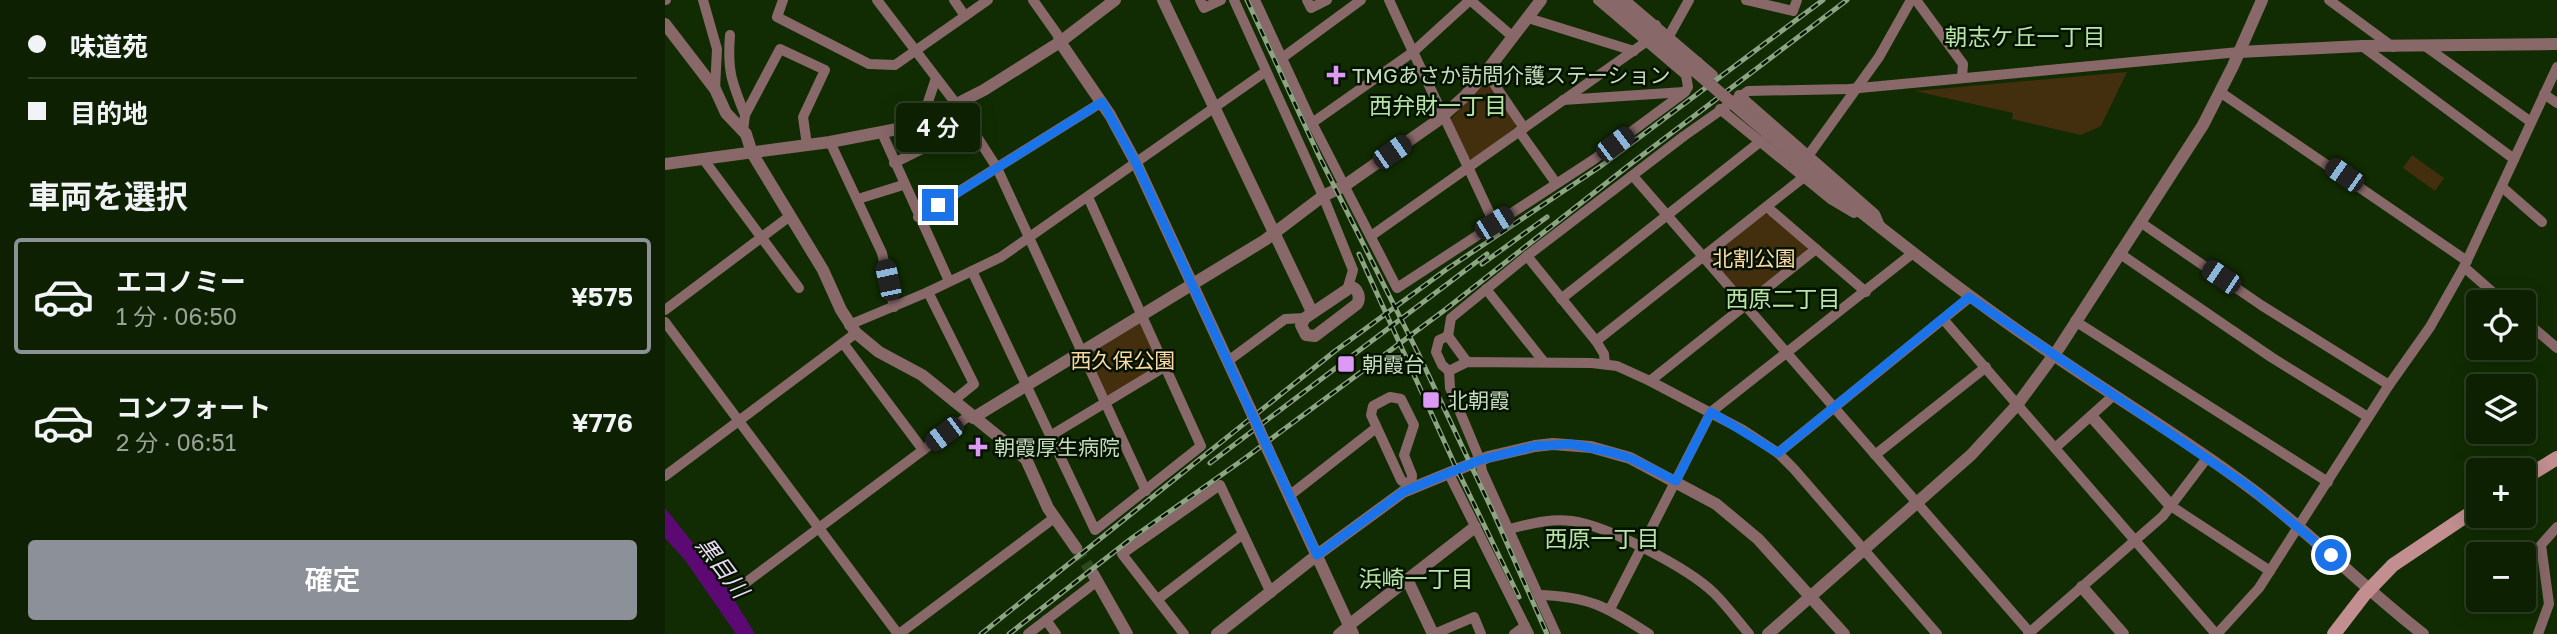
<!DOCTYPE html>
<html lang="ja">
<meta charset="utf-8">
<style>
:root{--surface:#0d2102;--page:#1b2e11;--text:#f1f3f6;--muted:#9aa399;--line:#2d3e24;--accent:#8c9099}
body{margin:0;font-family:"Golos Text","Noto Sans JP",sans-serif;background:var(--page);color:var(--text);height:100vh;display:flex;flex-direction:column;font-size:26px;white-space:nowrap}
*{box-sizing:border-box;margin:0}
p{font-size:23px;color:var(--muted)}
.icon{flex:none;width:38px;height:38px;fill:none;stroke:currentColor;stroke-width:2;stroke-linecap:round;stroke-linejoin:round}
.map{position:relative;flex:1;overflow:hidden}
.side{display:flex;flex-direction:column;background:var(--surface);width:665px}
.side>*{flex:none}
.banner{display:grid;align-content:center;height:154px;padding:0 28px;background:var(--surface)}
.tools{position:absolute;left:1801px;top:290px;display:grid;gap:14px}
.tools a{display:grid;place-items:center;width:70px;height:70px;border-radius:7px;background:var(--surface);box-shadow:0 4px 18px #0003,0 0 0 2px var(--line);font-size:35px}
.end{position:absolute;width:32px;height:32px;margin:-16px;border:9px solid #1a73e8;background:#fff;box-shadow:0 0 0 4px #fff}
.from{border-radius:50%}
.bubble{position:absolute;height:49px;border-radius:7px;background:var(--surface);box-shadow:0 4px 18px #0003,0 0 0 2px var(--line);font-size:23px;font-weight:600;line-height:49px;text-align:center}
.car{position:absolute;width:21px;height:42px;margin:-21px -10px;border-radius:9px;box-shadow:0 0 5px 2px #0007;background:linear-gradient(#222 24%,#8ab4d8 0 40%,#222 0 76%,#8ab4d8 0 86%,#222 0)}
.banner b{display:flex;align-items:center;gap:24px;height:66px;font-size:26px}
.banner b+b{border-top:2px solid var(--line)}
.banner i{width:18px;height:18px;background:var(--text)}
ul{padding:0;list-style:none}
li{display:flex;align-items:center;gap:21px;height:116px;margin:0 14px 10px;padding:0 14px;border:4px solid transparent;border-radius:7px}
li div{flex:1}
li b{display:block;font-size:26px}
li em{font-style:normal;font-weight:600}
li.active{border-color:var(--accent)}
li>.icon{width:63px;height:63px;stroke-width:1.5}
h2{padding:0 28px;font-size:32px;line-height:84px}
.primary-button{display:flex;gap:14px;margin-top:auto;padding:14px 28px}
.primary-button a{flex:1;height:80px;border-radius:7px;background:var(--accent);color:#fff;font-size:28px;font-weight:600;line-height:80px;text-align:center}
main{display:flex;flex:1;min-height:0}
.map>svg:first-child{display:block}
</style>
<main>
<section class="side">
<div class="banner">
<b><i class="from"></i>味道苑</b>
<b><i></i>目的地</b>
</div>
<h2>車両を選択</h2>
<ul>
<li class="active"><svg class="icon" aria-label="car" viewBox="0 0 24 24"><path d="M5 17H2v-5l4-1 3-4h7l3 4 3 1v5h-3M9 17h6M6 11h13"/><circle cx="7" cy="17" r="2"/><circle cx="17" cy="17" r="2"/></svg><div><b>エコノミー</b><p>1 分 · 06:50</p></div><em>¥575</em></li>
<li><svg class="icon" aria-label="car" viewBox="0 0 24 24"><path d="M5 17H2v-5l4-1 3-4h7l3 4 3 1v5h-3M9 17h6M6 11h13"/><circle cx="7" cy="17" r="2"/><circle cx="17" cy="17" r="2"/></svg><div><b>コンフォート</b><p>2 分 · 06:51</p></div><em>¥776</em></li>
</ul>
<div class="primary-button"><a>確定</a></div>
</section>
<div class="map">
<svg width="1892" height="634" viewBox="0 0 1892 634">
<rect width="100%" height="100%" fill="#112c02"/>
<g fill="#432e0d">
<polygon points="1462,72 1436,126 1416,135 1347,119 1348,113 1250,91"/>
<polygon points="820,81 824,82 851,123 850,128 808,159 803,158 785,120"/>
<polygon points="1747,155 1779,178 1770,191 1738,168"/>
<polygon points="1099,214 1105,215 1142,248 1141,252 1083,298 1077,297 1046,261 1047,255"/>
<polygon points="475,322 495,366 445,395 440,394 422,356 425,352"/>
</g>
<polygon fill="#5d0974" points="0,508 56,578 90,634 71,634 20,560 0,538"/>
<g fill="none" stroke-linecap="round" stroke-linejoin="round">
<polyline stroke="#2c461e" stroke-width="12" stroke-dasharray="12 6" stroke-linecap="butt" points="411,548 428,574"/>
<g stroke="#896869" stroke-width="10">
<polyline points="0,0 1,0"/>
<polyline points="38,0 52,49 50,89"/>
<polyline points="118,0 112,17 204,64 230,65 323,0"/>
<polyline points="212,0 289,101 332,168 481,491"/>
<polyline points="289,0 300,16"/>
<polyline points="368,0 392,34 395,42"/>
<polyline points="535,0 539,8 556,0"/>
<polyline points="569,0 658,196 688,270 683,287"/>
<polyline points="590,0 647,123 732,288 928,160 1020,92 1023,87 1021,75 1033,62"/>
<polyline points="642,0 646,8 662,0"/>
<path d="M724 0C758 75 795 148 829 223"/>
<polyline points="805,0 848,37"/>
<polyline points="933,0 1021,75"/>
<polyline points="960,0 1048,75"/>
<polyline points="1081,0 1128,11 1132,0"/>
<polyline points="1251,0 1298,64 1297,77"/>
<polyline points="1664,0 1728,47"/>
<polyline points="863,18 969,51"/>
<path d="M65 35C62 72 67 82 80 115"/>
<polyline points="1004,36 1024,0"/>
<polyline points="1697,46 1849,159"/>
<polyline points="1760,46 1866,122"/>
<polyline points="617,58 696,0"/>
<polyline points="821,72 859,128"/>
<polyline points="1555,92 1802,261"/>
<polyline points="1879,94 1892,103"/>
<polyline points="1074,95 1210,214 1216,228"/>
<polyline points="898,100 1019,92"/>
<polyline points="1055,109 1167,200 1189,213"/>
<polyline points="647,123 748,52 805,0"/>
<polyline points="78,131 80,115 115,49 160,70 138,117 142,145"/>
<polyline points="854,131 891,183"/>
<polyline points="217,133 284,281"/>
<polyline points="165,142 217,253 229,307"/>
<polyline points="1143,156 1214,57 1246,0"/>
<polyline points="39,160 134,288"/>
<polyline points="229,163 269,143 259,114 271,78"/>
<polyline points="968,176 1366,634"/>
<polyline points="1837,187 1877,222"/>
<polyline points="193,199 238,185"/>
<polyline points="1102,207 1201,292"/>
<polyline points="253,217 437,102"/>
<polyline points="1475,222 1596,305 1724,385"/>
<polyline points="706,236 978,44 991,25"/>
<polyline points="1454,253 1606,357 1703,417"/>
<polyline points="862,256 931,341 939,354 940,364"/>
<polyline points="1799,267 1840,303"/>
<polyline points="307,271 430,530 536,446 423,197"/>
<polyline points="821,289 879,362"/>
<polyline points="263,292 309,384 288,401"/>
<polyline points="896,299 1096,141"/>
<polyline points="0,310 125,216"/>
<polyline points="1278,319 1551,634"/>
<polyline points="1858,319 1892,348"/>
<polyline points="1410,321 1663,482"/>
<polyline points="0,322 233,634"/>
<polyline points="184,325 263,292 336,257 600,72"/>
<polyline points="783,336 786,318 862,256 1019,136 1083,91 1184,89 1574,52"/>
<polyline points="783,336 774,340 771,352 777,365 784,371 802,362 927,363 952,366 985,381 1078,430 1113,453 1129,469 1272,634"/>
<polyline points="783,336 802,362"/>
<polyline points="931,341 1139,177"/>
<polyline points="178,343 258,450"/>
<polyline points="563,361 620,319 640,318"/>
<polyline points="784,371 785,388 815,460 817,471 891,634"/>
<polyline points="985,381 1151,249"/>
<polygon points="725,397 736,399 749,425 739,455 747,475 746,488 736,480 706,415 708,406"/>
<polyline points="385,436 501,366"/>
<polyline points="1390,448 1449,395"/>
<polyline points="1113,453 1305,297"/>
<polyline points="1210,455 1321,367"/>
<polyline points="784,474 864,634"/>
<polyline points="0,476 191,333"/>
<polyline points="624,496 711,428"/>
<polyline points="1506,506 1605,571"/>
<path d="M844 529C865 524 885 518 907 521 943 526 1023 568 1049 593 1062 606 1073 621 1084 634"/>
<polyline points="79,584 305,415"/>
<path d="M873 595C924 596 942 607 984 634"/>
<polyline points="493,599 578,534"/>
<polyline points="945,609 1046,412 1248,253"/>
<polyline points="381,620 391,634"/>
<polyline points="234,634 389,518"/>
<polyline points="363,634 431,582"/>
<polyline points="519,634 457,554 555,485 606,593"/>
<polyline points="673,634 684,625"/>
<polyline points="769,634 809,617 816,634"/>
<polyline points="849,634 860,626"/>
<polyline points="1363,634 1498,516 1542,458"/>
<polyline points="1552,634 1594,588 1724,385 1765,327 1799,267 1892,67"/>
<polyline points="1873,634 1884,604 1876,545 1892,527"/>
</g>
<g stroke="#896869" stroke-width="12">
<polyline points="498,0 647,312"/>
<polyline points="0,24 50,89 61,113 81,134 87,153 158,270 176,310 191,333 214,352 257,375 361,459 383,508 411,548"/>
<polyline points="395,42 445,115 471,163 585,409"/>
<polyline points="1574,52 1697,46 1892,44"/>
<polyline points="0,164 165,142 248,126 319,90 395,42 450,0"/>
<path d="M1173 194C1244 250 1315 306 1390 356 1454 400 1522 440 1584 487 1645 532 1698 588 1758 634"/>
<path d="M686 287C693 288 696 298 692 304L650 336 641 335 636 325 640 318Z"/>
<polyline points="1427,417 1506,506"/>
<polyline points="308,418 600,240 658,196 679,186 772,121 800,96 821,72 876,0"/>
<polyline points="603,450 688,634"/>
<polyline points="428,574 462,634"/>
<polyline points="742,579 768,634"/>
<polyline points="1417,587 1458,634"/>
<polyline points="684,625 810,527"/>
<polyline points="552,634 652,555 738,492 823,457 870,446 888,444 926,447 965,458 1051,504 1093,539 1179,634"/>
<polyline points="1103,634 1306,455 1352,405 1394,348 1538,125 1568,66 1597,0"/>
</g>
<g stroke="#c28e90" stroke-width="14">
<polyline points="1858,479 1892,458"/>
<polyline points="1669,634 1699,595 1728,565 1813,508"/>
</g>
<defs>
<g id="rail">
<polyline points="582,0 654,156 754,355 829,514 882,634"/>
<polyline points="694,254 789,463 854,597"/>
<polyline points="817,264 882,217"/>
<polyline points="545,463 822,254"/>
<polyline points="316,634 670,351 782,269 936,166 1158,0"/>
<polyline points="344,634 467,538 579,459 781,309 963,166 1182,0"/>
</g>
</defs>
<use href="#rail" stroke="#8da483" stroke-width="5"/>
<use href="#rail" stroke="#041200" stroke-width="2.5" stroke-dasharray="8" stroke-linecap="butt"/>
<g stroke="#896869" stroke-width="12">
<polyline points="947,0 1173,194"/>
<polyline points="585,409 603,450"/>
</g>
</g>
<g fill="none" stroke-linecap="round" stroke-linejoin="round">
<polyline stroke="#1a73e8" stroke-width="9" points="273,205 437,102 471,163 652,555 738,492 815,460 870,446 906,444 945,452 965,458 1011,481 1046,412 1113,453 1304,297 1584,487 1666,555"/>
</g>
<g fill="#dc99f5" stroke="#041200" stroke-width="2.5">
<path d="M667.5 64.5h7v7h7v7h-7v7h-7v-7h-7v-7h7z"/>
<rect x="672" y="355" width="18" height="18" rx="3.5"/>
<rect x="757" y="391" width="18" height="18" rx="3.5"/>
<path d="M309.5 436.5h7v7h7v7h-7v7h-7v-7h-7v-7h7z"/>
</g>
<g text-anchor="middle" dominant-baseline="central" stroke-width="5" stroke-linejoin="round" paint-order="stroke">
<g font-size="21" fill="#c7dcbe" stroke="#041200" text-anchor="start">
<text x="687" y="75">TMGあさか訪問介護ステーション</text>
<text x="697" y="364">朝霞台</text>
<text x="782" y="400">北朝霞</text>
<text x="329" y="447">朝霞厚生病院</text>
</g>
<g font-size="21" fill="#fdd8a4" stroke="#041200">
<text x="1089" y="258">北割公園</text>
<text x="458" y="360">西久保公園</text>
</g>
<g font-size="23" fill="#b9e4a7" stroke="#041200">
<text x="1360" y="36">朝志ケ丘一丁目</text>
<text x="773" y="105">西弁財一丁目</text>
<text x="1118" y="298">西原二丁目</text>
<text x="937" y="538">西原一丁目</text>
<text x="751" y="578">浜崎一丁目</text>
</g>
<g font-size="23" font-style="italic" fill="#ecdaf4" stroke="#041200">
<text transform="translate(58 567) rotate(53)">黒目川</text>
</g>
</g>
</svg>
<div class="tools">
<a><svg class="icon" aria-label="locate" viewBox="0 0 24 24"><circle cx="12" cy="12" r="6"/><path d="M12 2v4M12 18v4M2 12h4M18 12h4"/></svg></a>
<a><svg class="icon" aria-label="layers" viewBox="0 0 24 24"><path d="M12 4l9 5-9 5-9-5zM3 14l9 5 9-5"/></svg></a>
<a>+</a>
<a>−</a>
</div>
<i class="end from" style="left:1666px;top:555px"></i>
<i class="end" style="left:273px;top:205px"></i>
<div class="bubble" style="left:231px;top:103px;width:84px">4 分</div>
<i class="car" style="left:950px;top:144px;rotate:53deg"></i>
<i class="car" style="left:727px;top:152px;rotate:55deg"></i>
<i class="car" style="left:1679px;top:175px;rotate:305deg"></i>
<i class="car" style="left:829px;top:223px;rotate:58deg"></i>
<i class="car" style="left:1556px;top:277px;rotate:304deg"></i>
<i class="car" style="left:223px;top:280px;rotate:348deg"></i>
<i class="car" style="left:279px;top:434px;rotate:233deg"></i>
</div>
</main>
